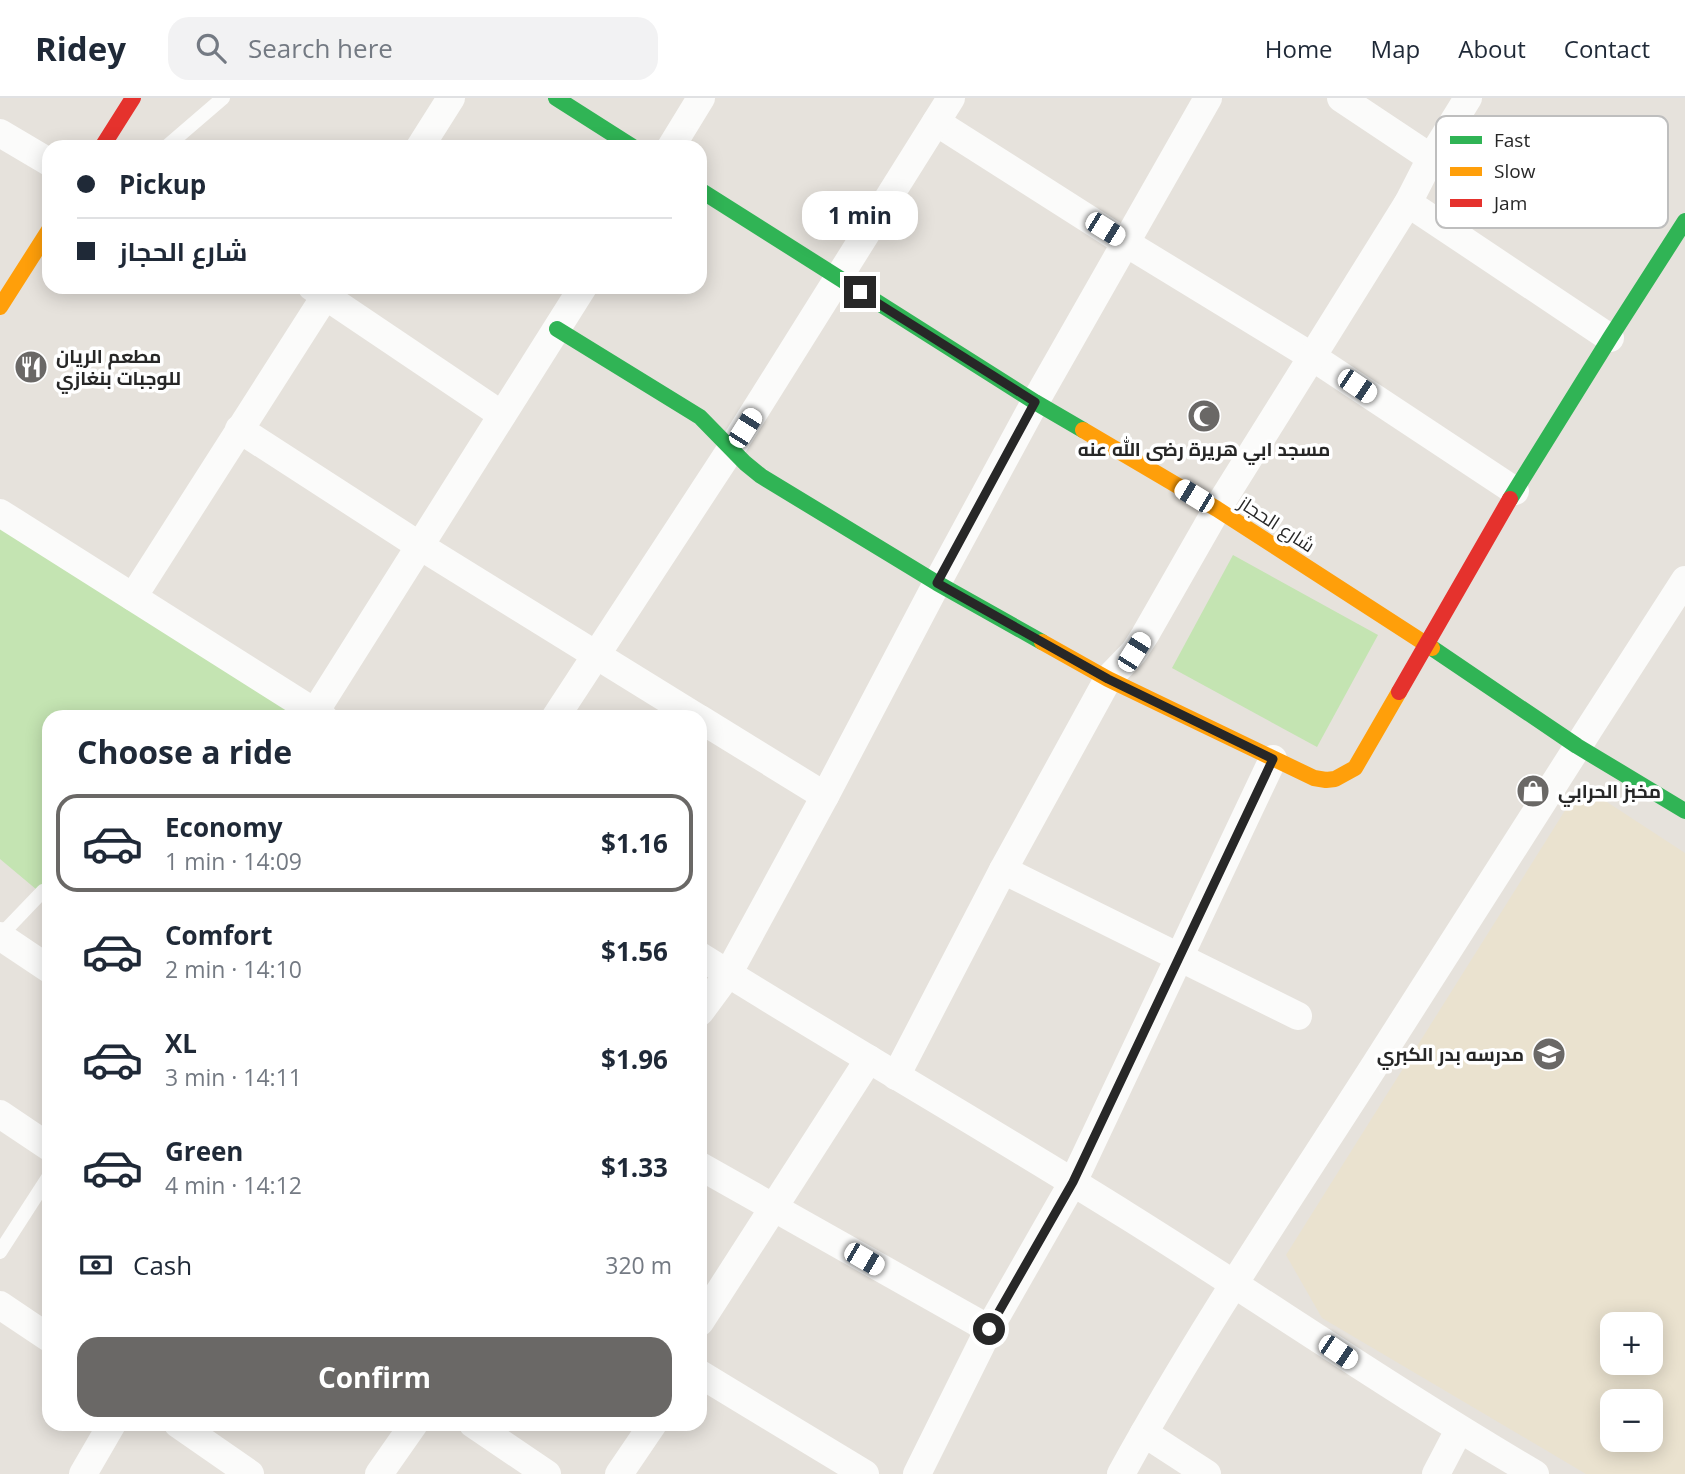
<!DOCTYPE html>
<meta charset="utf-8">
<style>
:root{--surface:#fff;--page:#f2f2f3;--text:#1f2937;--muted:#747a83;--line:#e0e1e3;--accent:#6a6866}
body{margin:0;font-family:"Open Sans",Cairo,sans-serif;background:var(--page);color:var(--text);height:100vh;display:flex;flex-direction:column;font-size:26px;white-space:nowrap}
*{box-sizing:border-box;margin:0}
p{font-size:23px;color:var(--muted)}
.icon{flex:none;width:38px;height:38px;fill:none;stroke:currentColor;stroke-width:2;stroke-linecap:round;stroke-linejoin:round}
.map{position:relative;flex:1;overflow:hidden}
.drawer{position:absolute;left:42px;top:612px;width:665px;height:721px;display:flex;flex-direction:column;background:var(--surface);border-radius:21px;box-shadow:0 4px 18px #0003}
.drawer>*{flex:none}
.banner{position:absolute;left:42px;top:42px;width:665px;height:154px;border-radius:21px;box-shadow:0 4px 18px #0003;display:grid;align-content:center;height:154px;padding:0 35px;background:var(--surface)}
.fabs{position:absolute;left:1600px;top:1214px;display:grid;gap:14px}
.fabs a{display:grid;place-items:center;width:63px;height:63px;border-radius:14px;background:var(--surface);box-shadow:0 4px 18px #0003;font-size:35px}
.end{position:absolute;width:32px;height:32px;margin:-16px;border:9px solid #272727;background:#fff;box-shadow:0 0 0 4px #fff}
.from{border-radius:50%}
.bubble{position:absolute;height:49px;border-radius:21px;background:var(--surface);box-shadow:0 4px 18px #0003;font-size:23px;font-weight:700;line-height:49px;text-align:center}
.car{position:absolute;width:21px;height:42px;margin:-21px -10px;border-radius:9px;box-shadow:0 0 5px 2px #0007;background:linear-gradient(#fff 24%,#345 0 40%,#fff 0 76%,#345 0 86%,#fff 0)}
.banner b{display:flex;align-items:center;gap:24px;height:66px;font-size:26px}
.banner b+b{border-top:2px solid var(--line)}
.banner i{width:18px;height:18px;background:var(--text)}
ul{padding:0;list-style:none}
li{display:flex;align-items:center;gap:21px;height:98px;margin:0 14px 10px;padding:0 21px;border:4px solid transparent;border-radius:21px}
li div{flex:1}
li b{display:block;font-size:26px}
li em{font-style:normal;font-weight:700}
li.active{border-color:var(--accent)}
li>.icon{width:63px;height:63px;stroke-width:1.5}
h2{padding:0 35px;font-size:32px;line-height:84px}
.pay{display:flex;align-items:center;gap:18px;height:77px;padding:0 35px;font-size:26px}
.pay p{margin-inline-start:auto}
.action{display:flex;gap:14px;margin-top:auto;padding:14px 35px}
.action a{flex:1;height:80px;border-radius:21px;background:var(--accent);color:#fff;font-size:28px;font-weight:700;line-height:80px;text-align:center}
header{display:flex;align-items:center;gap:42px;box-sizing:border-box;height:98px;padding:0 35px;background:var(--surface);border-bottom:2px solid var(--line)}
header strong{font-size:33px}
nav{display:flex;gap:38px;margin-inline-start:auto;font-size:24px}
.search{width:490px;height:63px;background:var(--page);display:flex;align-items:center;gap:18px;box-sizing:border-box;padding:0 24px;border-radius:21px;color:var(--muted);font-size:26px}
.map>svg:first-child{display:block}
</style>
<header>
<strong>Ridey</strong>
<div class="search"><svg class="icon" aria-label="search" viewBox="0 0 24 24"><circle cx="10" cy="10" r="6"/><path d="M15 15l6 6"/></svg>Search here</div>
<nav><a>Home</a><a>Map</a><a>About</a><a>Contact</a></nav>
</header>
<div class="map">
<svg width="1685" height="1376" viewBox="0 0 1685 1376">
<rect width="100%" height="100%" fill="#e6e2dc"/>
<path fill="#eae2cf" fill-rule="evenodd" d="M1581 687 1685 755V1376H1586L1322 1220 1286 1157ZM1612 1227H1650V1265H1612ZM1612 1304H1650V1342H1612Z"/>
<g fill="#c4e4b2">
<polygon points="0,424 301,619 49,620 49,802 0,761"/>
<polygon points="1233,457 1378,537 1317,649 1172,570"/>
</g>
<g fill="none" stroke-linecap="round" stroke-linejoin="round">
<g stroke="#fbfbfa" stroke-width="14">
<polyline points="166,49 223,0"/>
<polyline points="0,838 43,793 49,792"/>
<polyline points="0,1154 49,1078"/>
</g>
<g stroke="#fbfbfa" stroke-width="28">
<polyline points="1341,0 1431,60"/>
<polyline points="936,24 1126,145 1311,258 1515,393"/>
<polyline points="0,35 49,64"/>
<polyline points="420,49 451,0"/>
<polyline points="671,49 701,0"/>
<polyline points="1408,105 1610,240"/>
<polyline points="312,189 502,317"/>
<polyline points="239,331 420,448 698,620"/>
<polyline points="0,415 324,620"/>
<polyline points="133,499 331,189"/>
<polyline points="315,614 583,189"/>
<polyline points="555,620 731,351 951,0"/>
<polyline points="700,621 825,698"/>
<polyline points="1003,772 1298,918"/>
<polyline points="0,838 49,871"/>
<path d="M700 858C842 947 987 1030 1129 1119 1265 1204 1397 1295 1535 1376"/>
<polyline points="700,914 728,876 825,698 937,485 1035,304 1208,0"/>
<polyline points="896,978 1003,772 1108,581 1134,554 1145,537 1217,411 1408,105 1431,60 1468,0"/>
<polyline points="0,1016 49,1049"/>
<polyline points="700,1068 989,1231"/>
<polyline points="0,1207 49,1240"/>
<polyline points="700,1224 869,961"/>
<polyline points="700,1276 865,1376"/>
<polyline points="178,1326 250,1376"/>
<polyline points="473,1326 547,1376"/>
<polyline points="1144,1335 1207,1376"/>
<polyline points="83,1376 112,1326"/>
<polyline points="379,1376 414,1326"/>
<polyline points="619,1376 653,1326"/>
<polyline points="917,1376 989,1231 1073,1084 1273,661"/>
<path d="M1121 1376C1198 1236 1287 1104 1373 970 1477 807 1580 644 1685 482"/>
<polyline points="1436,1376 1459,1332"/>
</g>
<g stroke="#30b455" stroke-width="16">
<polyline points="556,0 633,49"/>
<polyline points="700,92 1035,304 1083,332"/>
<polyline points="557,231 700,319 745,365 761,378 937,485 1042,544"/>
<polyline points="1510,401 1610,240 1685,123"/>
<polyline points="1432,550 1577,648 1685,713"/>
</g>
<g stroke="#ff9f0a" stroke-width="16">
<polyline points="0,209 49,132"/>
<polyline points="1083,332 1217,411 1432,550"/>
<polyline points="1042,544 1108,581 1314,680 1326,682 1335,681 1355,670 1399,594"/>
</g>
<g stroke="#e5322d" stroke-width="16">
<polyline points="102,49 133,0"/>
<polyline points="1399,594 1510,401"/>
</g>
</g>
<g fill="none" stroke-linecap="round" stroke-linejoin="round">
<polyline stroke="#272727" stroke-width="9" points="860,194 1035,304 937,485 1108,581 1273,661 1073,1084 989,1231"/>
</g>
<defs>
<symbol id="restaurant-disc" viewBox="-11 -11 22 22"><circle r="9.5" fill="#6a6866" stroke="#fff"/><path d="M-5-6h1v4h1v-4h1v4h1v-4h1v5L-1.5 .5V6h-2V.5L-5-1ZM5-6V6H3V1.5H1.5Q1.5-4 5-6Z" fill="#fff"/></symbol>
<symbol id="mosque-disc" viewBox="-11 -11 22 22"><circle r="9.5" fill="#6a6866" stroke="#fff"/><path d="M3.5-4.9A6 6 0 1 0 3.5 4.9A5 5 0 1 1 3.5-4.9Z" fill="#fff"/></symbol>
<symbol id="shop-disc" viewBox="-11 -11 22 22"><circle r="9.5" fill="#6a6866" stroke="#fff"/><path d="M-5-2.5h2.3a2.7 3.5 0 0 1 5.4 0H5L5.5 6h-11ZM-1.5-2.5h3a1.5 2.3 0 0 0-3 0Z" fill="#fff"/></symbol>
<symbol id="school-disc" viewBox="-11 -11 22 22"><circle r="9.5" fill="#6a6866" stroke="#fff"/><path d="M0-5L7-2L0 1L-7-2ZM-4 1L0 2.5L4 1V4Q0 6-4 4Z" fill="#fff"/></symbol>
</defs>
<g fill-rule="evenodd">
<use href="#restaurant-disc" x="12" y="250" width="38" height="38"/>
<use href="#mosque-disc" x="1185" y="299" width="38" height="38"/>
<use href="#shop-disc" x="1514" y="674" width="38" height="38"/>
<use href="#school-disc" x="1530" y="937" width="38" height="38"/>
</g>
<g text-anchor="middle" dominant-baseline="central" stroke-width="7" stroke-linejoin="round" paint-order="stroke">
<g font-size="19" font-weight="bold" fill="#272727" stroke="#fff" text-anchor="start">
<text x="56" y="258">مطعم الريان<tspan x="56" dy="22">للوجبات بنغازي</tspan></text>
<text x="1204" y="351" text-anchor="middle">مسجد ابي هريرة رضى الله عنه</text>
<text x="1558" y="693">مخبز الحرابي</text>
<text x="1524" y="956" text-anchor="end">مدرسه بدر الكبري</text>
</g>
<g font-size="19" fill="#272727" stroke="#fff">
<text transform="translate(1277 426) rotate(33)">شارع الحجاز</text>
</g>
</g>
<rect x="1436" y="18" width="232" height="112" rx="10" fill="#fff" stroke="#bebebe" stroke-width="2"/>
<rect x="1450" y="38" width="32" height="8" fill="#30b455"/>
<rect x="1450" y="69" width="32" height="9" fill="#ff9f0a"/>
<rect x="1450" y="101" width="32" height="8" fill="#e5322d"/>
<g font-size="19" fill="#272727">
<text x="1494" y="49">Fast</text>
<text x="1494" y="80">Slow</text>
<text x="1494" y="112">Jam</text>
</g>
</svg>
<div class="fabs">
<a>+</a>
<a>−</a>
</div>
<i class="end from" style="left:989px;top:1231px"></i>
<i class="end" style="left:860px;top:194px"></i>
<div class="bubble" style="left:802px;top:93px;width:116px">1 min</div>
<i class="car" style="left:1105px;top:131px;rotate:122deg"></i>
<i class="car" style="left:1357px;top:288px;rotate:124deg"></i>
<i class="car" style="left:745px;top:330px;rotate:32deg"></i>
<i class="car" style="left:1194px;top:398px;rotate:301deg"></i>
<i class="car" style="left:1134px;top:554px;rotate:32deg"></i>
<i class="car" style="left:864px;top:1161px;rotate:120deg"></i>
<i class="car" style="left:1338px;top:1254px;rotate:124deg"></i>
<div class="banner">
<b><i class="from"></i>Pickup</b>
<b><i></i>شارع الحجاز</b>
</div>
<section class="drawer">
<h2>Choose a ride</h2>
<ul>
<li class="active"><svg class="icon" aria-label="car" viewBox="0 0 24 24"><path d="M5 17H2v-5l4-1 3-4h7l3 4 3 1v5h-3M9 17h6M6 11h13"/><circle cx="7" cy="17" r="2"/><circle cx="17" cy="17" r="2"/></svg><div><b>Economy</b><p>1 min · 14:09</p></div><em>$1.16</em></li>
<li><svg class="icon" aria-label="car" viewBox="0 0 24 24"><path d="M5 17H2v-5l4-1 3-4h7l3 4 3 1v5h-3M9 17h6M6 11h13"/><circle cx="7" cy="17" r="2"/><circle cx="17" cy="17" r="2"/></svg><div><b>Comfort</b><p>2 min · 14:10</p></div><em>$1.56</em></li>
<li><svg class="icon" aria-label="car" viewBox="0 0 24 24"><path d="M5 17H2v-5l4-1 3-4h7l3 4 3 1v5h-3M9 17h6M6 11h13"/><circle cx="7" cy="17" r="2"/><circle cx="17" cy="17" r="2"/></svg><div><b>XL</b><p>3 min · 14:11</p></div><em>$1.96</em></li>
<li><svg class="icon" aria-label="car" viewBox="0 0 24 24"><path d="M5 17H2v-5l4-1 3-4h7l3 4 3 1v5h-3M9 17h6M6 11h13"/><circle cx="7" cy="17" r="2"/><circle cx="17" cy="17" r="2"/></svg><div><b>Green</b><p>4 min · 14:12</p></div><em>$1.33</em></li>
</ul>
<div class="pay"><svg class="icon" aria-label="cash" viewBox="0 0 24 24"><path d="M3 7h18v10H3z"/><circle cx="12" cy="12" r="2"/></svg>Cash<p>320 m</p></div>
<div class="action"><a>Confirm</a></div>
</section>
</div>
